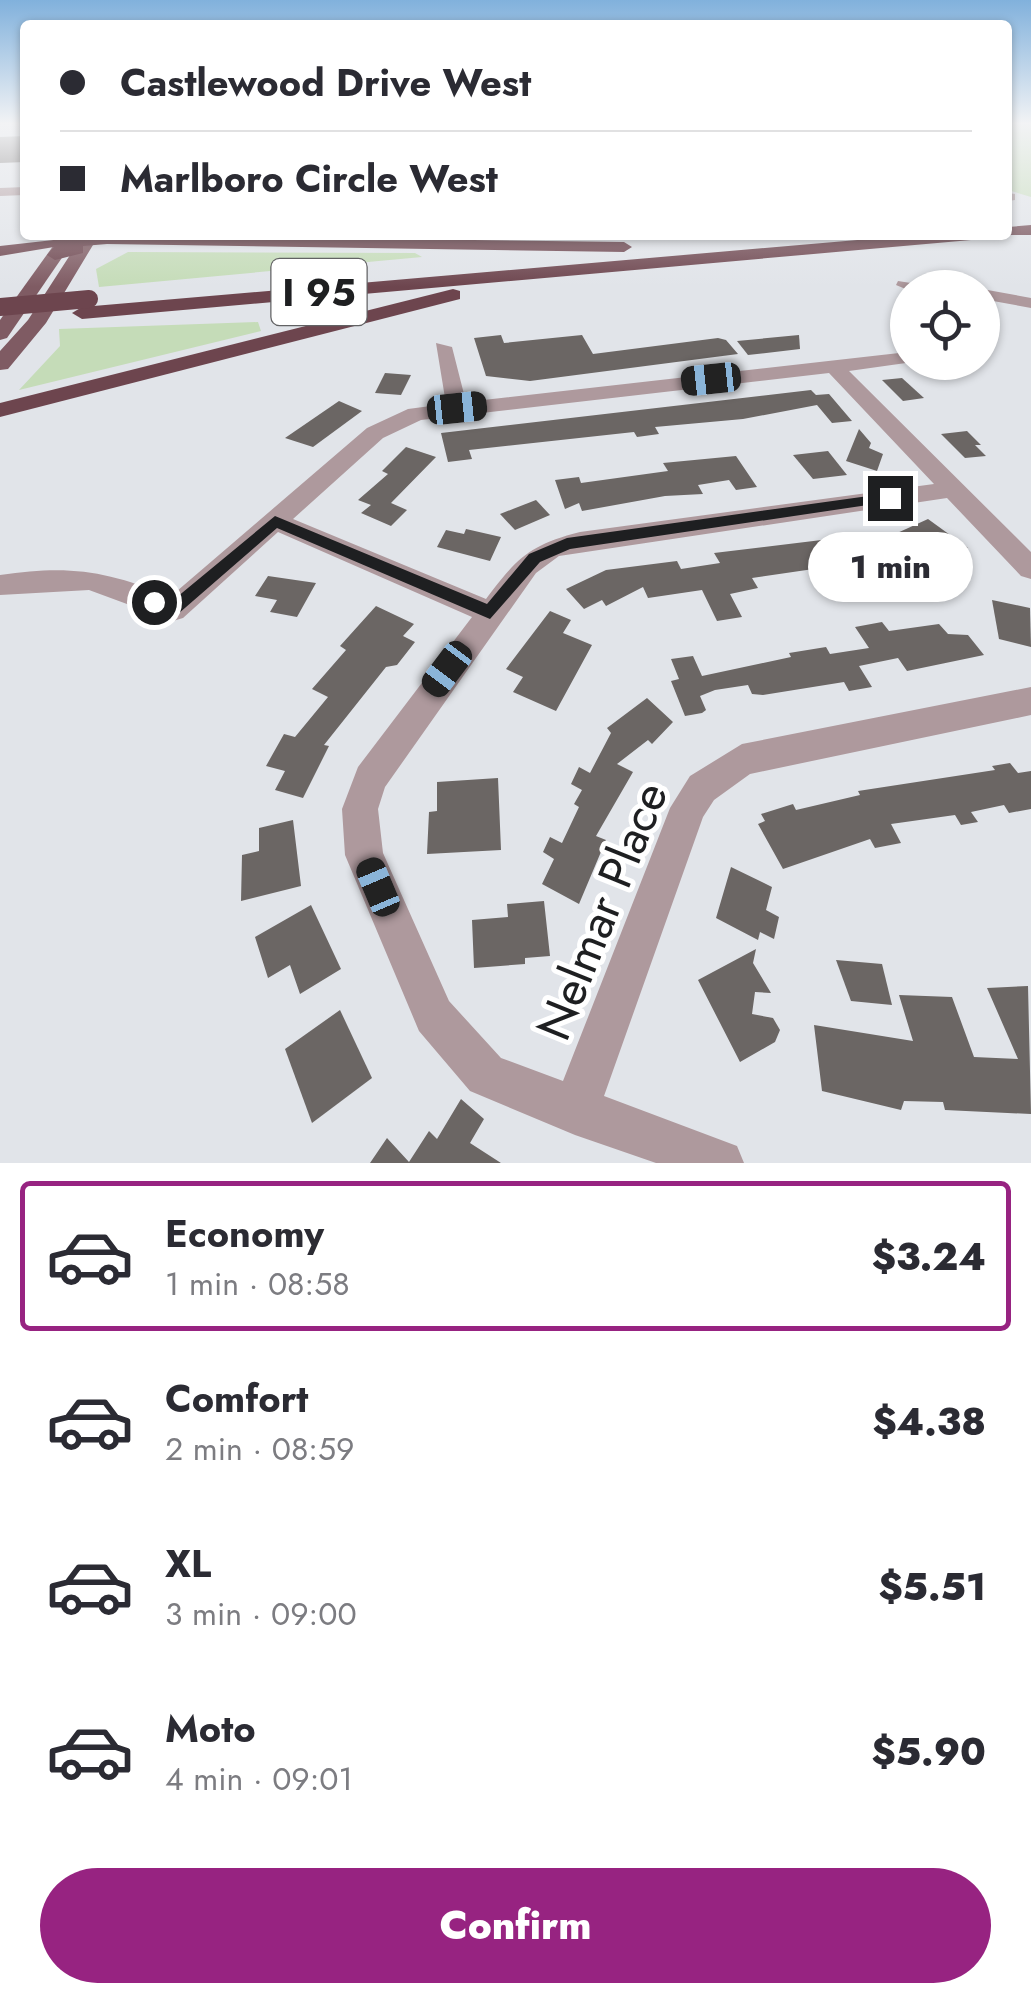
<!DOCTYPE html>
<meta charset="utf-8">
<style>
:root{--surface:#fff;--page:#f7f7f7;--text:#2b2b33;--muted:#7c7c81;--line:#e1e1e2;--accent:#972381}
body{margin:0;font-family:Jost,sans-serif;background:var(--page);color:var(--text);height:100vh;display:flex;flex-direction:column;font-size:38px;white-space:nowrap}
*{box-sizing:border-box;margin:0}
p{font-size:32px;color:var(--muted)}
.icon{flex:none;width:55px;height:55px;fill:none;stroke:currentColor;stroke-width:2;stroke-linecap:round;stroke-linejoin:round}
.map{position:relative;height:1163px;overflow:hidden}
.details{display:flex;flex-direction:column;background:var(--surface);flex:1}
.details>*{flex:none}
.top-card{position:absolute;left:20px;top:20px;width:992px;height:220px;border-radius:10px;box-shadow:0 2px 8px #0004;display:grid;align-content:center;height:220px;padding:0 40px;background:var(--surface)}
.tools{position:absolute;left:890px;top:270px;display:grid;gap:20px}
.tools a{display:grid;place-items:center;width:110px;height:110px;border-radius:50%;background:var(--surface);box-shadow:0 2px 8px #0004;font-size:50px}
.end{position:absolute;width:45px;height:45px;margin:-22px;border:12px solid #1e1f21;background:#fff;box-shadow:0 0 0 5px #fff}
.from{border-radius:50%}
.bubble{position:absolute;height:70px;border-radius:35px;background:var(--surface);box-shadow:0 2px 8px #0004;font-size:32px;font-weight:800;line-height:70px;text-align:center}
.car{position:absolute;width:30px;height:60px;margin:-30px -15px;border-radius:12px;box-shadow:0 0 8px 2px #0007;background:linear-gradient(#222 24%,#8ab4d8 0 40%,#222 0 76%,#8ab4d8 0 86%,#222 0)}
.top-card b{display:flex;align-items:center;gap:35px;height:95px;font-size:38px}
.top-card b+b{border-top:2px solid var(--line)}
.top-card i{width:25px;height:25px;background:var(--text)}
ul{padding:18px 0 0;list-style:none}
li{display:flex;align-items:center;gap:30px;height:150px;margin:0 20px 15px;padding:0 20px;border:5px solid transparent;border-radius:10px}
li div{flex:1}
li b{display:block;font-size:38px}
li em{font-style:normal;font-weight:800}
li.current{border-color:var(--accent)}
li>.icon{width:90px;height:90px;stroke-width:1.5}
.primary-button{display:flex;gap:20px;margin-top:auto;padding:20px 40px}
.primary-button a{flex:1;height:115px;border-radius:60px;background:var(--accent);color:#fff;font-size:40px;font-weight:800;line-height:115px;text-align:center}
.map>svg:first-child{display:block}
</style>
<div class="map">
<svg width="1031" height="1163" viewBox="0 0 1031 1163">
<rect width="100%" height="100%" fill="#e1e4e9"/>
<g fill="#c5dcb8">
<polygon points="1008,124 1031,124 1031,197 1008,190"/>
<polygon points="128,252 415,253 422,257 99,287 96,269"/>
<polygon points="258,322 261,331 19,390 60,346 59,329"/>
</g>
<g fill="#6b6664">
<polygon points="25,136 25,162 0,163 0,137"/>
<polygon points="501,335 504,343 582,335 593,354 718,338 726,340 738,354 530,381 486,376 474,338"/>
<polygon points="799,335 800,349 748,355 737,341"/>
<polygon points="385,373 411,375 401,395 375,393"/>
<polygon points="902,378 924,398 903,401 882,380"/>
<polygon points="811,390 816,395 829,394 852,421 832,423 817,405 743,419 655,427 659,434 637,437 634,432 469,450 472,459 448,462 441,433"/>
<polygon points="339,401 362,411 313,447 285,438"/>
<polygon points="859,429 871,443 869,448 883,454 877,471 846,461"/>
<polygon points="967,431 981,445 975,445 986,456 965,458 941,434"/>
<polygon points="406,447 436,457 391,503 407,510 391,526 361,513 371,505 358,500 388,474 382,471"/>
<polygon points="828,451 847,475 813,479 793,455"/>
<polygon points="736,456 757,487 736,490 729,480 698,485 703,494 665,496 582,511 579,503 565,509 555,480 579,477 581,483 668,471 663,463"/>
<polygon points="536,500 550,515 515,530 500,514"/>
<polygon points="928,519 968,548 939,561 883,570 862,542 884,539"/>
<polygon points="466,529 501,537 490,561 437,547 446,530 464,534"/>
<polygon points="838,538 850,553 835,555 841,565 752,578 758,588 730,594 742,617 717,621 702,590 648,598 643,587 606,606 602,600 584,609 566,589 606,570 677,561 681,569 720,563 714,553"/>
<polygon points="268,576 316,583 297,617 270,612 277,600 255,596"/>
<polygon points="992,600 1030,608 1031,647 999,639"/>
<polygon points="376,606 414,624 403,636 415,642 397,665 386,667 324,745 329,746 303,798 275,790 285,771 266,766 284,734 295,737 328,697 312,689 346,650 340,646"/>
<polygon points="550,611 571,620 563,633 592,645 556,711 513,692 523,677 506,669"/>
<polygon points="882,622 889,631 939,624 948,634 968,635 984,655 907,671 898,658 859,666 872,687 849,691 844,682 763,695 752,694 748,685 715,690 700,696 706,710 702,713 685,716 671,681 679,679 671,659 693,656 702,676 791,657 789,653 826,647 830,654 869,648 855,627"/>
<polygon points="647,698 673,722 652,744 648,740 617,764 633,772 596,836 606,840 579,904 542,884 554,859 543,852 550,837 562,843 579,807 574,804 582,790 571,784 579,767 590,773 611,733 607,728"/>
<polygon points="1010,763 1018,773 1031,771 1031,809 1009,813 1004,805 971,812 978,822 961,825 955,815 891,824 901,843 875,848 870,839 783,869 758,824 765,821 761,814 793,804 796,810 860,795 858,791 995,770 992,766"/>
<polygon points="498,778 501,850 427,854 429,812 437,811 437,782"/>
<polygon points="293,820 301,886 241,901 242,855 259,851 259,828"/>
<polygon points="731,867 772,887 766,910 779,917 774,939 760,932 758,940 716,918"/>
<polygon points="544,901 550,956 525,958 525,964 474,968 472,920 508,917 507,904"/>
<polygon points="311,905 341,969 300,994 290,965 268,978 255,937"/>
<polygon points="756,949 753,963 771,993 755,992 752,1014 773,1018 780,1030 775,1042 740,1062 698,980"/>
<polygon points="836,960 882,964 892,1005 851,1001"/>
<polygon points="1028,986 1031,1114 945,1110 943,1102 904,1101 901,1110 822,1091 814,1025 913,1041 899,995 952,997 974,1057 1018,1059 987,988"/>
<polygon points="340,1010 372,1078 312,1123 285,1049"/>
<polygon points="461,1099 484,1119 470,1143 501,1163 370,1163 387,1138 409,1162 429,1131 437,1139"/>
</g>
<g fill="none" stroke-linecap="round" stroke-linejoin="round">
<g fill="#ae999d" fill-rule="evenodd">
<polygon points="25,187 25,195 0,196 0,188"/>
<polygon points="1008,193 1015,194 1015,200 1008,201"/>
<polygon points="898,281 943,288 908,290 896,285"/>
<polygon points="982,289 1031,298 1031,308 982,299"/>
<path d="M436 343 452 347 466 402 908 352V362H913L849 371 1031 552V579L1021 576 947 498 559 556 536 573 385 787 378 809 383 853 449 1001 501 1058 563 1081 670 808 690 776 742 744 1031 687V715L750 774 714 800 703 817 604 1096 737 1146 744 1163H656L575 1135 470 1091 419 1031 345 855 342 809 358 767 472 617 278 532 183 618 173 621 89 590 0 595V575C68 565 106 570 170 597L367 428 408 409 446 404ZM829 373 934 484 580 532C529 545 517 558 486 599L293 519 383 438 421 420Z"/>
</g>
<g fill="#7f5b63" fill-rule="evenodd">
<polygon points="83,235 99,235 46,323 8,369 0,370 0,351 28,320"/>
<polygon points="56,242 70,246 7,338 0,340 0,320"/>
</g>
<g fill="#6d454e" fill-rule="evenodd">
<polygon points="1031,225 1031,235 1002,235 1008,235 1008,227"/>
<polygon points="98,235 624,242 632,247 624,252 107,244 83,246 83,253 55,260 47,255 54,247 0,256 0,246"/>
<polygon points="915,235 979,235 971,240 82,319 72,313 82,307"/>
<polygon points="453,289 460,291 460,299 0,417 0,403"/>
</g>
<polyline stroke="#6d454e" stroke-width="18" points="0,307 89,299"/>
</g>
<linearGradient id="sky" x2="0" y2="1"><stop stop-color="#81b1dc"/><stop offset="0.43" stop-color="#f2f3f5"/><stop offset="1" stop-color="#f2f3f5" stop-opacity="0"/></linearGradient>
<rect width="1031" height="287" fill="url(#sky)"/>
<polygon fill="#1e1f21" points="890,493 895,494 895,501 570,549 540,562 490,619 277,528 178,614 167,614 146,602 154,595 171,602 275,516 487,604 529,554 567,538"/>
<g text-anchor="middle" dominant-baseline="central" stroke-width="10" stroke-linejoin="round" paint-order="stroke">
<rect fill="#fff" stroke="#626264" stroke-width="2.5" x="271.5" y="259" width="95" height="66" rx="8"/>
<g font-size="38" font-weight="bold" fill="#1e1f21">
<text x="319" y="292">I 95</text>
</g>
<g font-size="48" fill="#1e1f21" stroke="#fff">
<text transform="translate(602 911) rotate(-68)">Nelmar Place</text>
</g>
</g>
</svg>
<div class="tools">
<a><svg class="icon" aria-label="locate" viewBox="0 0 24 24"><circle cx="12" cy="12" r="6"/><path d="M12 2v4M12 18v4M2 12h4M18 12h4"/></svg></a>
</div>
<i class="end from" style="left:154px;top:602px"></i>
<i class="end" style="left:890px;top:498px"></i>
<div class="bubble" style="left:808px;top:532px;width:165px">1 min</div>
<i class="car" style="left:711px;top:379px;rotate:264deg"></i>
<i class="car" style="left:457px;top:408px;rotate:84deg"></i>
<i class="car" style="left:447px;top:669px;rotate:217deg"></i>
<i class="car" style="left:378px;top:887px;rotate:337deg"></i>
<div class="top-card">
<b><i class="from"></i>Castlewood Drive West</b>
<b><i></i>Marlboro Circle West</b>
</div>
</div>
<section class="details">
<ul>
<li class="current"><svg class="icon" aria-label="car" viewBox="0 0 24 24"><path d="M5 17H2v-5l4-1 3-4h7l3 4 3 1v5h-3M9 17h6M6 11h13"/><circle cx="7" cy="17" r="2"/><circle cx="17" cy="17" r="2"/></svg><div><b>Economy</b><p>1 min · 08:58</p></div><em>$3.24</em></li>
<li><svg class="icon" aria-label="car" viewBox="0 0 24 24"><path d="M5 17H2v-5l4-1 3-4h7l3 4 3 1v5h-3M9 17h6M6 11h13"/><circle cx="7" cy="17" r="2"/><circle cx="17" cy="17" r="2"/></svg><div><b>Comfort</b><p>2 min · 08:59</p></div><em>$4.38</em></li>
<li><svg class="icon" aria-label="car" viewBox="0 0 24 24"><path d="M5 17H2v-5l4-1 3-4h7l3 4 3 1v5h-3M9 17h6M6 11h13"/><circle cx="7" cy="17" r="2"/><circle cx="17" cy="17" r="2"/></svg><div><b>XL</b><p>3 min · 09:00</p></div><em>$5.51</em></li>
<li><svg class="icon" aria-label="car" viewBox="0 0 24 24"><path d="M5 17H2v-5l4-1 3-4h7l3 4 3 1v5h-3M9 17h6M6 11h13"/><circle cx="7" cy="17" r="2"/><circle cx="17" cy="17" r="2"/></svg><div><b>Moto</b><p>4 min · 09:01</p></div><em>$5.90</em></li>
</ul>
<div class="primary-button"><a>Confirm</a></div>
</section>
